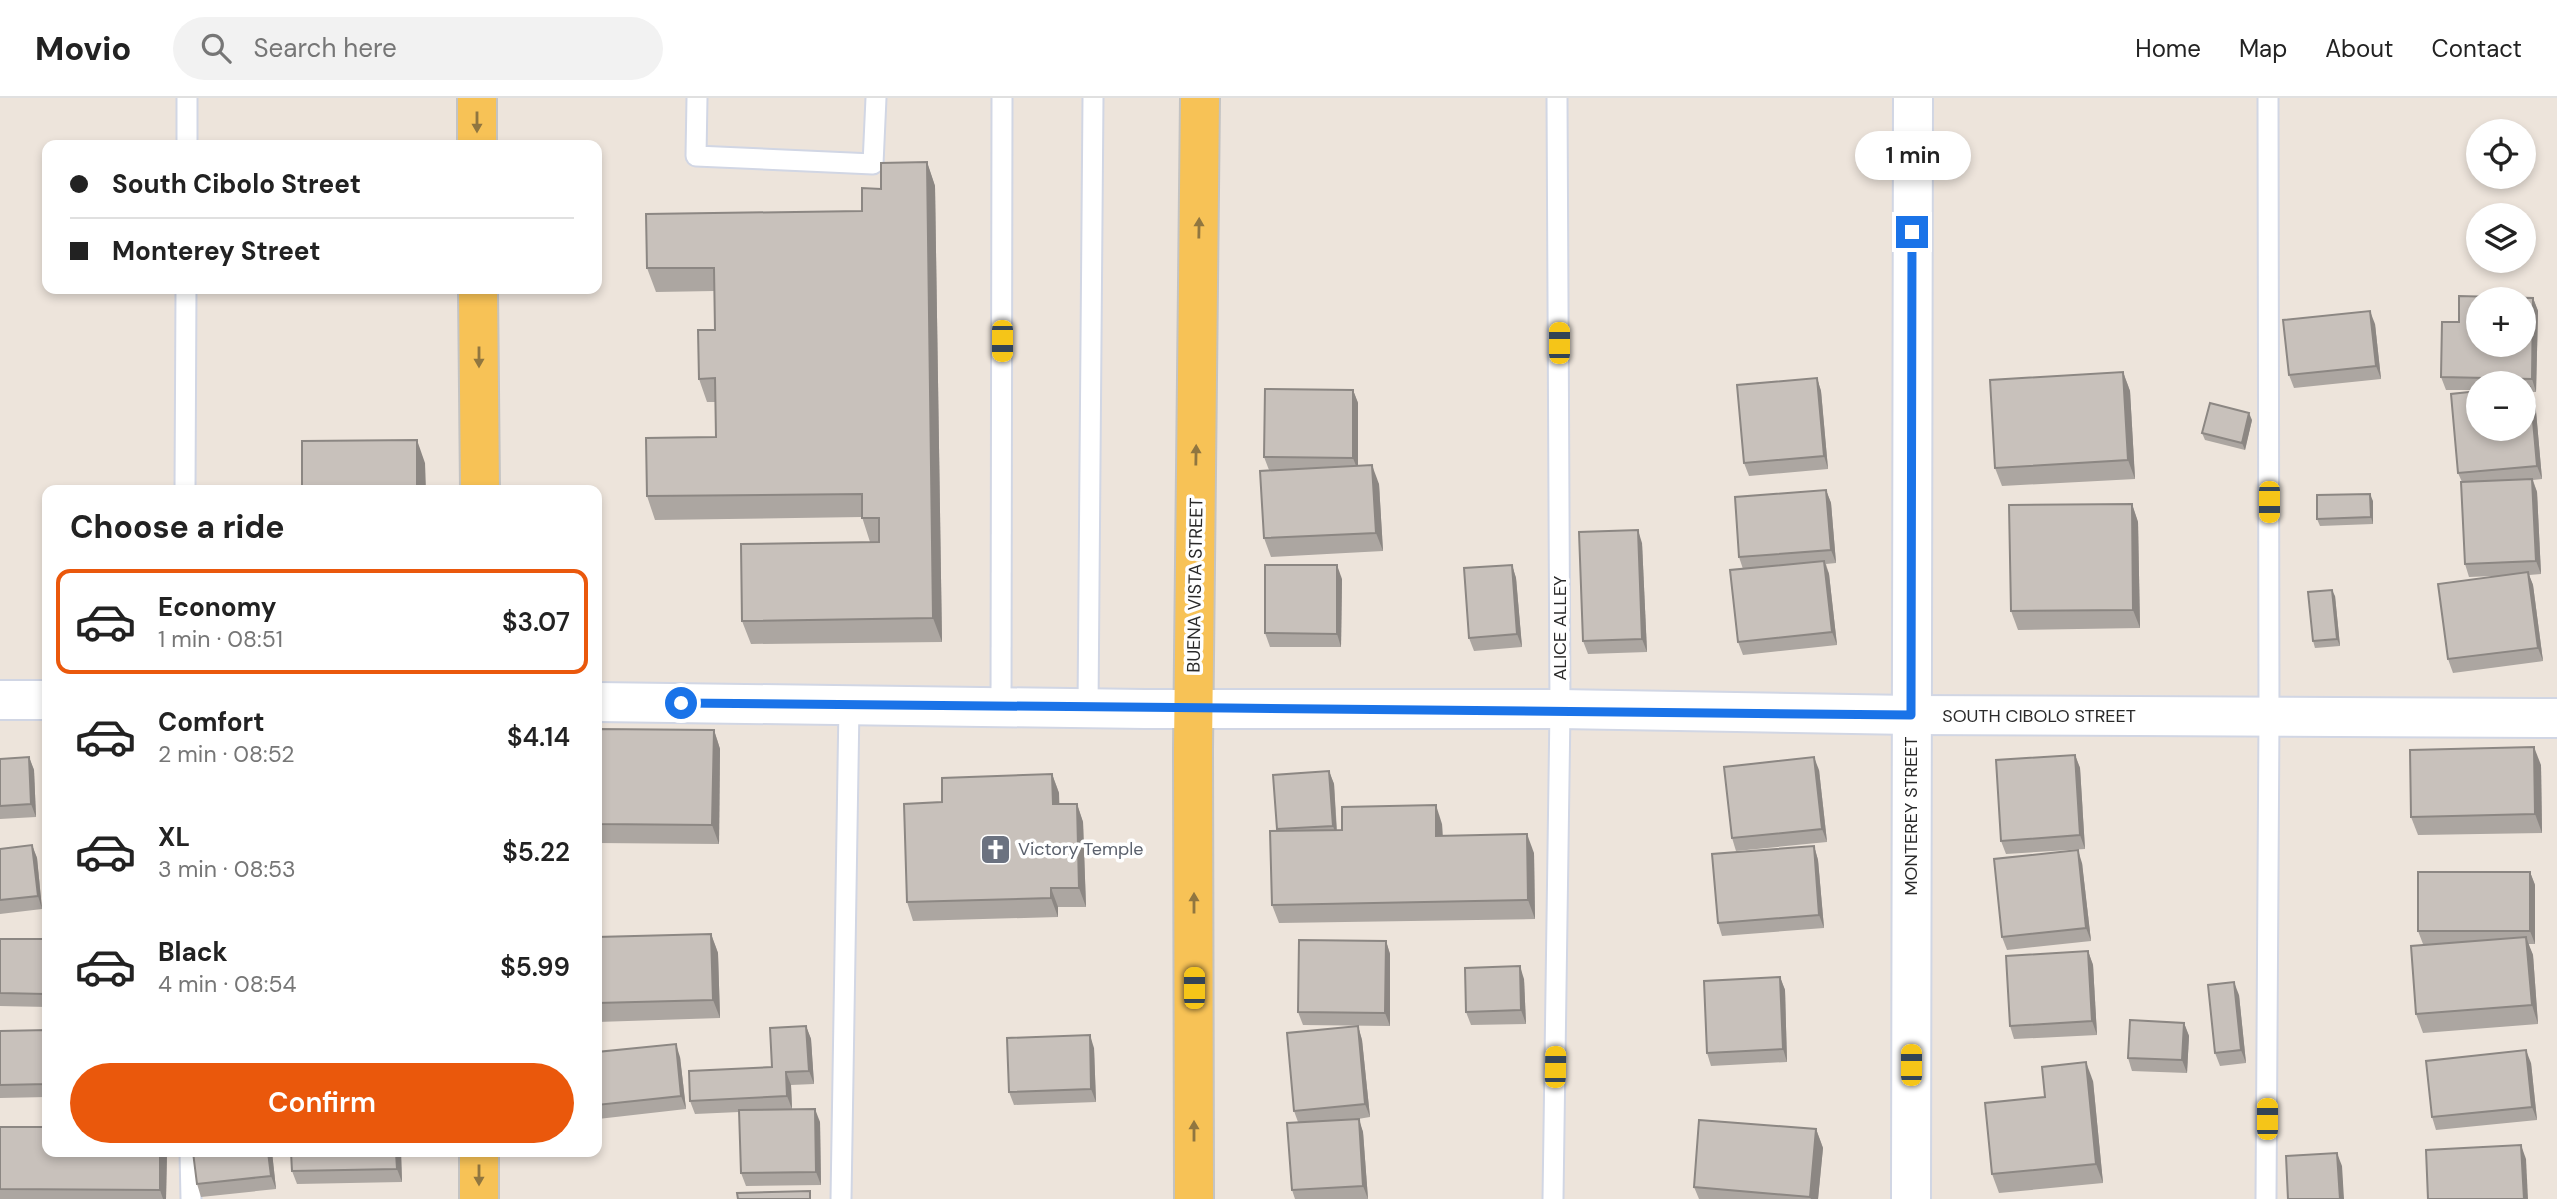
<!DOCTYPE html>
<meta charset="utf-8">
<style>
:root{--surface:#fff;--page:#f2f2f2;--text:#222;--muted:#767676;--line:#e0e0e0;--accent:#ea580c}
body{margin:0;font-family:"DM Sans",sans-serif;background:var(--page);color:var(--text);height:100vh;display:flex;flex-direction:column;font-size:26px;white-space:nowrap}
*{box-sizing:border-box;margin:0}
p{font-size:23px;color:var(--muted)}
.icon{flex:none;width:38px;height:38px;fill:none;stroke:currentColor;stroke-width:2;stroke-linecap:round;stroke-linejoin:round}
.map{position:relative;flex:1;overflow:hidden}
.side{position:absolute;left:42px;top:387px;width:560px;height:672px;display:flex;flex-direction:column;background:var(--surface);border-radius:14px;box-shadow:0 4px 10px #0003}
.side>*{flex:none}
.top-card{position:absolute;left:42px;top:42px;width:560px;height:154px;border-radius:14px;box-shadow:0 4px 10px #0003;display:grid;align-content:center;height:154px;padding:0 28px;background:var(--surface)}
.controls{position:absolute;left:2466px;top:21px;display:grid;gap:14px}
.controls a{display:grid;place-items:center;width:70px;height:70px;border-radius:50%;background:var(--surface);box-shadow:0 4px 10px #0003;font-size:35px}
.end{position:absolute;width:32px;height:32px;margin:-16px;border:9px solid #1a73e8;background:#fff;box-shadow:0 0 0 4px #fff}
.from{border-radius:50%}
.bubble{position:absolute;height:49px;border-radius:24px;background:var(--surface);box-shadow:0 4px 10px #0003;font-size:23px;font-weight:600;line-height:49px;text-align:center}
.car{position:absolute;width:21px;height:42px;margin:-21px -10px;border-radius:9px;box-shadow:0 0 5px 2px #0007;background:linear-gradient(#f5c518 24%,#345 0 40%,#f5c518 0 76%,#345 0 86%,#f5c518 0)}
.top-card b{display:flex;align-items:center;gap:24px;height:66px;font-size:26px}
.top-card b+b{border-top:2px solid var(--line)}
.top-card i{width:18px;height:18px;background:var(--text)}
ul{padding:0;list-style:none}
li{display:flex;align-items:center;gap:21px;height:105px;margin:0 14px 10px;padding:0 14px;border:4px solid transparent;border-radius:14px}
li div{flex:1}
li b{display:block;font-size:26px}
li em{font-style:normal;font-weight:600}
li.selected{border-color:var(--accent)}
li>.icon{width:63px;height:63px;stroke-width:1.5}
h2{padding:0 28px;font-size:32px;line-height:84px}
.primary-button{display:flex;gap:14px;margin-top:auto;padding:14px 28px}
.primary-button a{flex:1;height:80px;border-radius:42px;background:var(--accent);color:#fff;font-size:28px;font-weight:600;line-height:80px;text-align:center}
header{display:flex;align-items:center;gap:42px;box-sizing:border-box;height:98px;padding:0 35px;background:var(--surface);border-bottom:2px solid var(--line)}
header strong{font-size:33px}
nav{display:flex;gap:38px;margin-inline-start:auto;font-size:24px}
.search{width:490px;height:63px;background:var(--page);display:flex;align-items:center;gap:18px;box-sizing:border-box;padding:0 24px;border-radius:38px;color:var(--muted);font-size:26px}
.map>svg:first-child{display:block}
</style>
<header>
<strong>Movio</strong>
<div class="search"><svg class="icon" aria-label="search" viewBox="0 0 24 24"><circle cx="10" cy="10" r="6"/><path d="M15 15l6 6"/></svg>Search here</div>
<nav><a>Home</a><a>Map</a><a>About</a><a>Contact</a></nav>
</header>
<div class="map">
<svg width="2557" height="1101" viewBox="0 0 2557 1101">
<rect width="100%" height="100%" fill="#ede4db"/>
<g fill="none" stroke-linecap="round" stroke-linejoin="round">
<defs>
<g id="lane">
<polyline points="697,0 696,58 873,66 876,0"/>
<polyline points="187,47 187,0"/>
<polyline points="185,392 186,191"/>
<polyline points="1001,608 1002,0"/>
<polyline points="1088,610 1093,0"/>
<polyline points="190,1054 191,1101"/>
<polyline points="841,1101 849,608"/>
<polyline points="1553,1101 1560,611 1557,0"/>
<polyline points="2266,1101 2269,619 2268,0"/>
</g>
<g id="street">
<polyline points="0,602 47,602"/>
<polyline points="597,604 1145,611 1560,611 1911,617 2557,620"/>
<polyline points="1911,1101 1913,0"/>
</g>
<g id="primary">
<polyline points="477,0 477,47"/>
<polyline points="478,191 480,392"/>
<polyline points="479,1101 479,1054"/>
<polyline points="1194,1101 1193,652 1200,0"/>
</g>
</defs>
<use href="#lane" stroke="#d1d6e4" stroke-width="23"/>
<use href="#street" stroke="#d1d6e4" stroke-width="42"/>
<use href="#primary" stroke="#c3c3c3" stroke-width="42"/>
<use href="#lane" stroke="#fff" stroke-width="19"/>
<use href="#street" stroke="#fff" stroke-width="38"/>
<use href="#primary" stroke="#f7c256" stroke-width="38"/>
</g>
<g fill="#aca6a1">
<polygon points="927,64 935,88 942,544 751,546 742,523 879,444 870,444 862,419 655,422 647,398 716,339 715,304 707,304 699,281 715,232 714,193 656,194 647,170 862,113 881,91"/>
<polygon points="2533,200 2538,213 2536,294 2532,294 2535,302 2542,381 2533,382 2537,394 2541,476 2529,477 2533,487 2543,563 2453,575 2448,561 2494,478 2469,479 2465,466 2462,384 2458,375 2524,331 2524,285 2478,285 2478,292 2446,292 2441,279 2459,224"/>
<polygon points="2375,226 2381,281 2294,290 2289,277"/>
<polygon points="2123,274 2130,293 2135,381 2002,388 1995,370"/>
<polygon points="1817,280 1821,293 1828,371 1749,378 1744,365"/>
<polygon points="1353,292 1358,305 1358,368 1379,386 1383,453 1271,459 1264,440 1284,372 1269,372 1264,359"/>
<polygon points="2252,322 2245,352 2205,342 2202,335"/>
<polygon points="1826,392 1831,405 1836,465 1826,466 1829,476 1837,547 1743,557 1738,544 1743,471 1739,459"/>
<polygon points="2373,403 2373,426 2320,428 2317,421"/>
<polygon points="2132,406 2138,424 2140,530 2018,532 2011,513"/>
<polygon points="1642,445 1647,554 1588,556 1583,543"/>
<polygon points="1512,467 1516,480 1522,549 1474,553 1469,540"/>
<polygon points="1342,481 1341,549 1270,549 1265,535"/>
<polygon points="2335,498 2340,548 2315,550 2313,543"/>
<polygon points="597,631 714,632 720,651 719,746 597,745"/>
<polygon points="2075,657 2080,670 2085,751 2006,756 2001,743"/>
<polygon points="29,659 34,672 36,719 0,721 0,661"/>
<polygon points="2541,667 2542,735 2418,737 2411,719"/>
<polygon points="1819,672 1827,744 1736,753 1732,740"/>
<polygon points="1329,673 1334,686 1337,732 1442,726 1443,738 1534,755 1535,821 1279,825 1272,807 1277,733 1277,731"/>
<polygon points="1052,676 1059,695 1059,706 1077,706 1083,724 1086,809 1058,809 1058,819 913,823 907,804 942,704"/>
<polygon points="32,747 37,760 42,811 0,816 0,751"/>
<polygon points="1814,748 1818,762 1824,830 1722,838 1718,825"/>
<polygon points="2082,765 2091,843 2007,852 2002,839"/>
<polygon points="2530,774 2535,787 2535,846 2528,846 2533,857 2538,926 2423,935 2416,916 2433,846 2423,846 2418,833"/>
<polygon points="711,836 718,855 720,920 597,924 597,839"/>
<polygon points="0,841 47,848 47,909 0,908"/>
<polygon points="1386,843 1390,856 1390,928 1303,927 1298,914"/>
<polygon points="2088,853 2093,867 2097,937 2014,941 2010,928"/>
<polygon points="1780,879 1785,892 1787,964 1711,968 1707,955"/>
<polygon points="1524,881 1526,926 1471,927 1466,914"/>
<polygon points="2239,897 2246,965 2220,968 2215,955"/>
<polygon points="2184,925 2189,938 2187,975 2132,973 2128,960"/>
<polygon points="806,928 811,941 814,986 791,987 792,1011 820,1024 821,1087 746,1088 741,1075 739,1014 695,1016 690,1003 772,969"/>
<polygon points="1358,928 1362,942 1370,1019 1358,1021 1363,1034 1368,1101 1295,1101 1292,1092 1298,1024 1294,1013"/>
<polygon points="47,932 47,999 0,1000 0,933"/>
<polygon points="1094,950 1096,1004 1014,1007 1009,994"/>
<polygon points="597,954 680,959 686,1011 598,1021"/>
<polygon points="2531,965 2537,1022 2436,1032 2432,1019"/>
<polygon points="2093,983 2103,1085 1999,1095 1992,1076 2045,999"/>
<polygon points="0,1029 167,1054 166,1101 0,1101"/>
<polygon points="1816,1031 1823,1050 1818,1101 1699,1101 1694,1089"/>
<polygon points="272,1054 276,1091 201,1099 197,1086"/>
<polygon points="291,1054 401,1054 402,1084 297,1086 292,1073"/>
</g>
<g fill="#8c8783">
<polygon points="927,64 935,88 942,544 933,520"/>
<polygon points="2533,200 2538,213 2536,294 2532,281"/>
<polygon points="2370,213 2375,226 2381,281 2376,268"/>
<polygon points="2123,274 2130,293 2135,381 2128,362"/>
<polygon points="1817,280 1821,293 1828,371 1824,358"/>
<polygon points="2530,289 2535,302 2542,381 2537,368"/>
<polygon points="1353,292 1358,305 1358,373 1353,360"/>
<polygon points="2249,315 2252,322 2245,352 2242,345"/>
<polygon points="417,342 425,365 426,392 417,392"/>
<polygon points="1372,367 1379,386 1383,453 1376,435"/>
<polygon points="2532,381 2537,394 2541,476 2536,463"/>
<polygon points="1826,392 1831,405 1836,465 1831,452"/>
<polygon points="2370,396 2373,403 2373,426 2371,419"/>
<polygon points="2132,406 2138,424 2140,530 2133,512"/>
<polygon points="1638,432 1642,445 1647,554 1642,541"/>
<polygon points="1824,463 1829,476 1837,547 1832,534"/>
<polygon points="1337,467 1342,481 1341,549 1337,536"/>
<polygon points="1512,467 1516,480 1522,549 1517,536"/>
<polygon points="2528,474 2533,487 2543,563 2538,550"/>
<polygon points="2332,492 2335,498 2340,548 2337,541"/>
<polygon points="714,632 720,651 719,746 712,727"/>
<polygon points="2534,649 2541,667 2542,735 2535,716"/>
<polygon points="2075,657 2080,670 2085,751 2080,737"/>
<polygon points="29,659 34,672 36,719 31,706"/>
<polygon points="1814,659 1819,672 1827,744 1822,731"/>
<polygon points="1329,673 1334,686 1337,741 1333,728"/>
<polygon points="1052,676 1059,695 1060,725 1053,706"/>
<polygon points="1077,706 1083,724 1086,809 1079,790"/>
<polygon points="1436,707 1442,726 1443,757 1436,738"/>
<polygon points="1527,736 1534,755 1535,821 1528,802"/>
<polygon points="32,747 37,760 42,811 38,798"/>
<polygon points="1814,748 1818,762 1824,830 1819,817"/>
<polygon points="2078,752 2082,765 2091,843 2086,830"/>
<polygon points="2530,774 2535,787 2535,846 2530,833"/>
<polygon points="1051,790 1058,809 1058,819 1051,800"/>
<polygon points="711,836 718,855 720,920 713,902"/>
<polygon points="2526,839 2533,857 2538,926 2532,907"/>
<polygon points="45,841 47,848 47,903 45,896"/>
<polygon points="1386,843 1390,856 1390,928 1385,915"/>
<polygon points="2088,853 2093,867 2097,937 2092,923"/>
<polygon points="1520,868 1524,881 1526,926 1521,912"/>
<polygon points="1780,879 1785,892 1787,964 1783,951"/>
<polygon points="2234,884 2239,897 2246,965 2241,952"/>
<polygon points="2184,925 2189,938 2187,975 2182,962"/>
<polygon points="806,928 811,941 814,986 809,973"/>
<polygon points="1358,928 1362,942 1370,1019 1365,1006"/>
<polygon points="1090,937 1094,950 1096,1004 1091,991"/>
<polygon points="676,946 680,959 686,1011 681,998"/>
<polygon points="2526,952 2531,965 2537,1022 2532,1009"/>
<polygon points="2086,964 2093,983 2103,1085 2096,1066"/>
<polygon points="786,974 791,987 792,1011 787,998"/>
<polygon points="815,1011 820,1024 821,1087 816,1074"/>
<polygon points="1359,1021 1363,1034 1368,1101 1363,1088"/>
<polygon points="1816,1031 1823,1050 1818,1101 1811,1101 1810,1099"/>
<polygon points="2521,1047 2526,1061 2528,1101 2524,1101"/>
<polygon points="160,1054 167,1054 166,1101 163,1101 160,1092"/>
<polygon points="268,1054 272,1054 276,1091 271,1078"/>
<polygon points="396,1054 401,1054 402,1084 397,1071"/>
<polygon points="2337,1055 2342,1068 2344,1101 2340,1101"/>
</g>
<g fill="#c8c1bb" stroke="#8c8783" stroke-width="2" fill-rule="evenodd">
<polygon points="927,64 933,520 742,523 741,446 879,444 879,420 862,420 862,396 647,398 646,340 716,339 715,280 699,281 698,232 715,232 714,170 647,170 646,116 862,113 862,90 881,91 881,65"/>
<path d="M2459 198 2533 200 2532 281 2441 279 2442 224H2459ZM2478 201H2524V247H2478Z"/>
<polygon points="2370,213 2376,268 2289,277 2283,222"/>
<polygon points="2123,274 2128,362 1995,370 1990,282"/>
<polygon points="1817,280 1824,358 1744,365 1737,287"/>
<polygon points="2524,289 2530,289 2537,368 2458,375 2451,296 2478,293 2478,331 2524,331"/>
<polygon points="1265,291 1353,292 1353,360 1264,359"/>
<polygon points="2210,305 2249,315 2242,345 2202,335"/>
<polygon points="417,342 417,392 302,392 302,343"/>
<polygon points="1372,367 1376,435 1264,440 1260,373"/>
<polygon points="2532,381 2536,463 2465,466 2461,384"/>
<polygon points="1826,392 1831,452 1739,459 1735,399"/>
<polygon points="2370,396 2371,419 2317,421 2317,397"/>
<polygon points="2132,406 2133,512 2011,513 2009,407"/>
<polygon points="1638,432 1642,541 1583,543 1579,434"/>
<polygon points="1824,463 1832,534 1738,544 1730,472"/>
<polygon points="1265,467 1337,467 1337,536 1265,535"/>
<polygon points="1512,467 1517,536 1469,540 1464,470"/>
<polygon points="2528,474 2538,550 2448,561 2438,486"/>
<polygon points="2332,492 2337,541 2313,543 2308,494"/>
<polygon points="597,631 714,632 712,727 597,726"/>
<polygon points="2534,649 2535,716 2411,719 2410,652"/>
<polygon points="2075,657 2080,737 2001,743 1996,662"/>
<polygon points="29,659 31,706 0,708 0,661"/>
<polygon points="1814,659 1822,731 1732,740 1724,669"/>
<polygon points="1329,673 1333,728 1277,731 1273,677"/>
<polygon points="1052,676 1053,706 1077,706 1079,790 1051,790 1051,800 907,804 904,706 942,704 942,680"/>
<polygon points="1436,707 1436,738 1527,736 1528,802 1272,807 1270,733 1342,732 1342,709"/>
<polygon points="32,747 38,798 0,802 0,751"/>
<polygon points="1814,748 1819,817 1718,825 1712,756"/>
<polygon points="2078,752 2086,830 2002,839 1994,761"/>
<rect x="2418" y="774" width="112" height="59"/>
<polygon points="711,836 713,902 597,905 597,839"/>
<polygon points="2526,839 2532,907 2416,916 2411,848"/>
<polygon points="0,841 45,841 45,896 0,895"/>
<polygon points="1299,842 1386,843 1385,915 1298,914"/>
<polygon points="2088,853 2092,923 2010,928 2006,858"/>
<polygon points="1520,868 1521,912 1466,914 1465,870"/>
<polygon points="1780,879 1783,951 1707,955 1704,883"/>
<polygon points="2234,884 2241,952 2215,955 2208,887"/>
<polygon points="2130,922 2184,925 2182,962 2128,960"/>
<polygon points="806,928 809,973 786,974 787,998 690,1003 689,973 772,969 770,930"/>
<polygon points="1358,928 1365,1006 1294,1013 1287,935"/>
<polygon points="47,932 47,986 0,987 0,933"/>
<polygon points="1090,937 1091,991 1009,994 1007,940"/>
<polygon points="676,946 681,998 597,1007 597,954"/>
<polygon points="2526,952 2532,1009 2432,1019 2426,963"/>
<polygon points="2086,964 2096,1066 1992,1076 1985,1005 2045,999 2042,969"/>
<polygon points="815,1011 816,1074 741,1075 739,1012"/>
<polygon points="1359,1021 1363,1088 1292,1092 1287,1025"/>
<polygon points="1699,1022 1816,1031 1810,1099 1694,1089"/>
<polygon points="0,1029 47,1029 47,1054 160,1054 160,1092 0,1091"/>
<polygon points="2521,1047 2524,1101 2428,1101 2426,1052"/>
<polygon points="193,1054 268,1054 271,1078 197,1086"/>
<polygon points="291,1054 396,1054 397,1071 292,1073"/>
<polygon points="2337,1055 2340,1101 2288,1101 2286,1058"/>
<polygon points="810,1093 810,1101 738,1101 737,1095"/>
</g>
<defs><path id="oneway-solid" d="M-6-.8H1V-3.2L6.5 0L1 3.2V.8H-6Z" transform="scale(1.75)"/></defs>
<g fill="#907640">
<use href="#oneway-solid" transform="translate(477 24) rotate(90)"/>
<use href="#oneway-solid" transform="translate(1199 130) rotate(-89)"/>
<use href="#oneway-solid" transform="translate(479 259) rotate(90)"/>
<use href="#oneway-solid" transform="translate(1196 357) rotate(-89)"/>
<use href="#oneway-solid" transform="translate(1194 805) rotate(-90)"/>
<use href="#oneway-solid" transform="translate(1194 1033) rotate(-90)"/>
<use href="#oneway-solid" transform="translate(479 1077) rotate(90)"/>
</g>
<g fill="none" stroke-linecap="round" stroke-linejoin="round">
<path stroke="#1a73e8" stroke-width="9" d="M681 605C1091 610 1501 611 1911 617L1912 134"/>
</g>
<defs>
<symbol id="church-square" viewBox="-11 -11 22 22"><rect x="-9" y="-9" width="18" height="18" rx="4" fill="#6b7280" stroke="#fff"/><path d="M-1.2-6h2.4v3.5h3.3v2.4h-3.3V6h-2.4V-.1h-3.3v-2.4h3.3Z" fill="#fff"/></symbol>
</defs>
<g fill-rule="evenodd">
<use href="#church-square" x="978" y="734" width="35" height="35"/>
</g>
<g text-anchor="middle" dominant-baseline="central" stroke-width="7" stroke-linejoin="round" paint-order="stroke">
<g font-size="18" fill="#2a2a2a" stroke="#fff">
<text transform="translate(1195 487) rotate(-89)">BUENA VISTA STREET</text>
<text transform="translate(1560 530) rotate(-90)">ALICE ALLEY</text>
<text x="2039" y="618">SOUTH CIBOLO STREET</text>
<text transform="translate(1911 718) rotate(-90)">MONTEREY STREET</text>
</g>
<g font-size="18" fill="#5b616d" stroke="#fff" text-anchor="start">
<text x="1018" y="751">Victory Temple</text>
</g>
</g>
</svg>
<div class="controls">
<a><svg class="icon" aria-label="locate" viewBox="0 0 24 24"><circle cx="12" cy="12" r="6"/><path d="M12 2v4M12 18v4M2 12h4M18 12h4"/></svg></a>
<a><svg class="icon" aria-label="layers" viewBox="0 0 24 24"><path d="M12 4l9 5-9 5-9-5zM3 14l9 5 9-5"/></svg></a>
<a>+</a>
<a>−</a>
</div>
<i class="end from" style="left:681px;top:605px"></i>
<i class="end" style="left:1912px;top:134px"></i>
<div class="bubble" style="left:1855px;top:33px;width:116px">1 min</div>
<i class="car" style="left:1002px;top:243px;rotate:180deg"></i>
<i class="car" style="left:1559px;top:245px;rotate:0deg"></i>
<i class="car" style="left:2269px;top:404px;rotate:180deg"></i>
<i class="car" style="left:1194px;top:890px;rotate:0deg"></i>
<i class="car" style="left:1911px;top:967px;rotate:0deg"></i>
<i class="car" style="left:1555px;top:969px;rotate:1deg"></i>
<i class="car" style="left:2267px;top:1021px;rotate:0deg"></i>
<div class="top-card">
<b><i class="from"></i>South Cibolo Street</b>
<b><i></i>Monterey Street</b>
</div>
<section class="side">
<h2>Choose a ride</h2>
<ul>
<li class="selected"><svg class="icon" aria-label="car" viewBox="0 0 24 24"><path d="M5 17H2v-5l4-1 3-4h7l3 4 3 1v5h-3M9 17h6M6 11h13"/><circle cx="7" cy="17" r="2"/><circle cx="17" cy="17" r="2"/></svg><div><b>Economy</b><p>1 min · 08:51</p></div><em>$3.07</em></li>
<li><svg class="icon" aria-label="car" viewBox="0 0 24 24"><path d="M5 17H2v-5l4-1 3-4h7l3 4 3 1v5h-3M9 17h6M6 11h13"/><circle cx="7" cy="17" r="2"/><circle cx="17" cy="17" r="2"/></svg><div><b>Comfort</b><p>2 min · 08:52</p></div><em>$4.14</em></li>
<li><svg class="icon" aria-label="car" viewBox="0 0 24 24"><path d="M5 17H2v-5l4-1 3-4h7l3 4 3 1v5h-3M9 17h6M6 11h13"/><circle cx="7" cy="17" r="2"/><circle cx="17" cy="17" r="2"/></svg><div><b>XL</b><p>3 min · 08:53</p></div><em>$5.22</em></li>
<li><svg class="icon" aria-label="car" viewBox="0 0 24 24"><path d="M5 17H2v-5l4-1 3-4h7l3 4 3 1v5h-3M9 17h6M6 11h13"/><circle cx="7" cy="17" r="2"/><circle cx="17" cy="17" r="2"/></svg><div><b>Black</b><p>4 min · 08:54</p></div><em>$5.99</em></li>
</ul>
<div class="primary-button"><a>Confirm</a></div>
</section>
</div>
